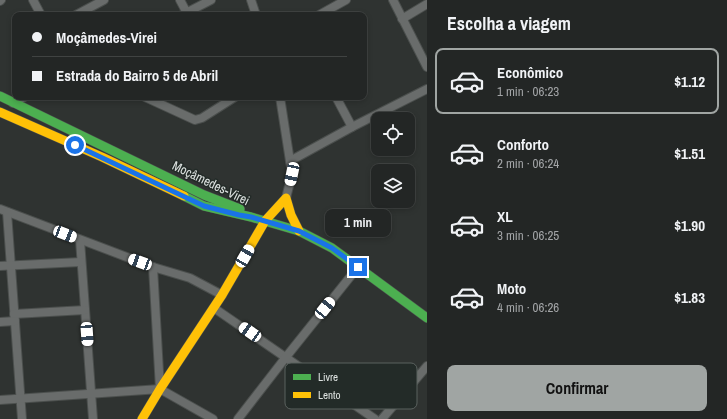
<!DOCTYPE html>
<html lang="pt">
<meta charset="utf-8">
<style>
:root{--surface:#232625;--page:#2f3232;--text:#f1f3f6;--muted:#a3a5a7;--line:#404342;--accent:#a0a5a3}
body{margin:0;font-family:"Archivo Narrow",sans-serif;background:var(--page);color:var(--text);height:100vh;display:flex;flex-direction:column;font-size:15px;white-space:nowrap}
*{box-sizing:border-box;margin:0}
p{font-size:13px;color:var(--muted)}
.icon{flex:none;width:22px;height:22px;fill:none;stroke:currentColor;stroke-width:2;stroke-linecap:round;stroke-linejoin:round}
.map{position:relative;flex:1;overflow:hidden}
.drawer{display:flex;flex-direction:column;background:var(--surface);width:300px}
.drawer>*{flex:none}
.banner{position:absolute;left:12px;top:12px;width:355px;height:88px;border-radius:8px;box-shadow:0 2px 6px #0003,0 0 0 1px var(--line);display:grid;align-content:center;height:88px;padding:0 20px;background:var(--surface)}
.controls{position:absolute;left:371px;top:112px;display:grid;gap:8px}
.controls a{display:grid;place-items:center;width:44px;height:44px;border-radius:8px;background:var(--surface);box-shadow:0 2px 6px #0003,0 0 0 1px var(--line);font-size:20px}
.end{position:absolute;width:18px;height:18px;margin:-9px;border:5px solid #1a73e8;background:#fff;box-shadow:0 0 0 2px #fff}
.from{border-radius:50%}
.bubble{position:absolute;height:28px;border-radius:8px;background:var(--surface);box-shadow:0 2px 6px #0003,0 0 0 1px var(--line);font-size:13px;font-weight:800;line-height:28px;text-align:center}
.car{position:absolute;width:12px;height:24px;margin:-12px -6px;border-radius:5px;box-shadow:0 0 3px 1px #0007;background:linear-gradient(#fff 24%,#345 0 40%,#fff 0 76%,#345 0 86%,#fff 0)}
.banner b{display:flex;align-items:center;gap:14px;height:38px;font-size:15px}
.banner b+b{border-top:1px solid var(--line)}
.banner i{width:10px;height:10px;background:var(--text)}
ul{padding:0;list-style:none}
li{display:flex;align-items:center;gap:12px;height:66px;margin:0 8px 6px;padding:0 12px;border:2px solid transparent;border-radius:8px}
li div{flex:1}
li b{display:block;font-size:15px}
li em{font-style:normal;font-weight:800}
li.current{border-color:var(--accent)}
li>.icon{width:36px;height:36px;stroke-width:1.5}
h2{padding:0 20px;font-size:18px;line-height:48px}
.action{display:flex;gap:8px;margin-top:auto;padding:8px 20px}
.action a{flex:1;height:46px;border-radius:8px;background:var(--accent);color:#111;font-size:16px;font-weight:800;line-height:46px;text-align:center}
main{display:flex;flex:1;min-height:0}
.map>svg:first-child{display:block}
</style>
<main>
<div class="map">
<svg width="427" height="419" viewBox="0 0 427 419">
<rect width="100%" height="100%" fill="#2f3331"/>
<g fill="none" stroke-linecap="round" stroke-linejoin="round">
<defs>
<g id="street">
<polyline points="33,0 41,15"/>
<polyline points="180,0 188,15"/>
<polyline points="251,0 256,15"/>
<polyline points="393,0 427,67"/>
<polyline points="0,1 1,0"/>
<polyline points="76,15 104,0"/>
<polyline points="182,15 211,0"/>
<polyline points="319,15 346,0"/>
<polyline points="402,19 427,4"/>
<polyline points="145,97 195,120 202,118 235,97"/>
<polyline points="280,97 292,174 286,198"/>
<polyline points="336,97 352,127"/>
<polyline points="13,103 24,97"/>
<polyline points="290,161 352,127 427,89"/>
<polyline points="0,209 153,267 190,278 222,295"/>
<polyline points="7,212 22,419"/>
<polyline points="80,240 93,419"/>
<polyline points="0,266 81,262"/>
<polyline points="153,267 160,389"/>
<polyline points="214,308 375,419"/>
<polyline points="14,314 85,310"/>
<polyline points="0,322 15,321"/>
<polyline points="0,400 160,389 213,419"/>
<polyline points="238,419 286,357 358,267"/>
<polyline points="382,419 427,366"/>
</g>
<g id="fast">
<polyline points="0,96 204,195 240,209"/>
<polyline points="184,196 204,206 251,217 299,231 332,248 427,318"/>
</g>
<g id="slow">
<polyline points="0,112 102,157 184,196"/>
<polyline points="142,419 160,389 222,295 265,221 286,198 291,215 299,231"/>
</g>
</defs>
<use href="#street" stroke="#4b4f4d" stroke-width="10"/>
<use href="#fast" stroke="#4b4f4d" stroke-width="10"/>
<use href="#slow" stroke="#4b4f4d" stroke-width="10"/>
<use href="#street" stroke="#696c6b" stroke-width="8"/>
<use href="#fast" stroke="#4caf50" stroke-width="9"/>
<use href="#slow" stroke="#ffc107" stroke-width="9"/>
</g>
<g fill="none" stroke-linecap="round" stroke-linejoin="round">
<polyline stroke="#1a73e8" stroke-width="5" points="75,145 204,206 239,215 251,217 299,231 332,248 358,267"/>
</g>
<g text-anchor="middle" dominant-baseline="central" stroke-width="3" stroke-linejoin="round" paint-order="stroke">
<g font-size="13" fill="#dde2e0" stroke="#232b28">
<text transform="translate(211 183) rotate(26)">Moçâmedes-Virei</text>
</g>
</g>
<rect x="285" y="363" width="132" height="46" rx="6" fill="#232b28" stroke="#5b625f" stroke-width="1"/>
<rect x="293" y="374" width="18" height="6" fill="#4caf50"/>
<rect x="293" y="392" width="18" height="6" fill="#ffc107"/>
<g font-size="11" fill="#dde2e0">
<text x="318" y="381">Livre</text>
<text x="318" y="399">Lento</text>
</g>
</svg>
<div class="controls">
<a><svg class="icon" aria-label="locate" viewBox="0 0 24 24"><circle cx="12" cy="12" r="6"/><path d="M12 2v4M12 18v4M2 12h4M18 12h4"/></svg></a>
<a><svg class="icon" aria-label="layers" viewBox="0 0 24 24"><path d="M12 4l9 5-9 5-9-5zM3 14l9 5 9-5"/></svg></a>
</div>
<i class="end from" style="left:75px;top:145px"></i>
<i class="end" style="left:358px;top:267px"></i>
<div class="bubble" style="left:325px;top:209px;width:66px">1 min</div>
<i class="car" style="left:292px;top:174px;rotate:192deg"></i>
<i class="car" style="left:65px;top:234px;rotate:111deg"></i>
<i class="car" style="left:245px;top:256px;rotate:30deg"></i>
<i class="car" style="left:140px;top:262px;rotate:290deg"></i>
<i class="car" style="left:325px;top:308px;rotate:39deg"></i>
<i class="car" style="left:250px;top:332px;rotate:304deg"></i>
<i class="car" style="left:87px;top:334px;rotate:176deg"></i>
<div class="banner">
<b><i class="from"></i>Moçâmedes-Virei</b>
<b><i></i>Estrada do Bairro 5 de Abril</b>
</div>
</div>
<section class="drawer">
<h2>Escolha a viagem</h2>
<ul>
<li class="current"><svg class="icon" aria-label="car" viewBox="0 0 24 24"><path d="M5 17H2v-5l4-1 3-4h7l3 4 3 1v5h-3M9 17h6M6 11h13"/><circle cx="7" cy="17" r="2"/><circle cx="17" cy="17" r="2"/></svg><div><b>Econômico</b><p>1 min · 06:23</p></div><em>$1.12</em></li>
<li><svg class="icon" aria-label="car" viewBox="0 0 24 24"><path d="M5 17H2v-5l4-1 3-4h7l3 4 3 1v5h-3M9 17h6M6 11h13"/><circle cx="7" cy="17" r="2"/><circle cx="17" cy="17" r="2"/></svg><div><b>Conforto</b><p>2 min · 06:24</p></div><em>$1.51</em></li>
<li><svg class="icon" aria-label="car" viewBox="0 0 24 24"><path d="M5 17H2v-5l4-1 3-4h7l3 4 3 1v5h-3M9 17h6M6 11h13"/><circle cx="7" cy="17" r="2"/><circle cx="17" cy="17" r="2"/></svg><div><b>XL</b><p>3 min · 06:25</p></div><em>$1.90</em></li>
<li><svg class="icon" aria-label="car" viewBox="0 0 24 24"><path d="M5 17H2v-5l4-1 3-4h7l3 4 3 1v5h-3M9 17h6M6 11h13"/><circle cx="7" cy="17" r="2"/><circle cx="17" cy="17" r="2"/></svg><div><b>Moto</b><p>4 min · 06:26</p></div><em>$1.83</em></li>
</ul>
<div class="action"><a>Confirmar</a></div>
</section>
</main>
